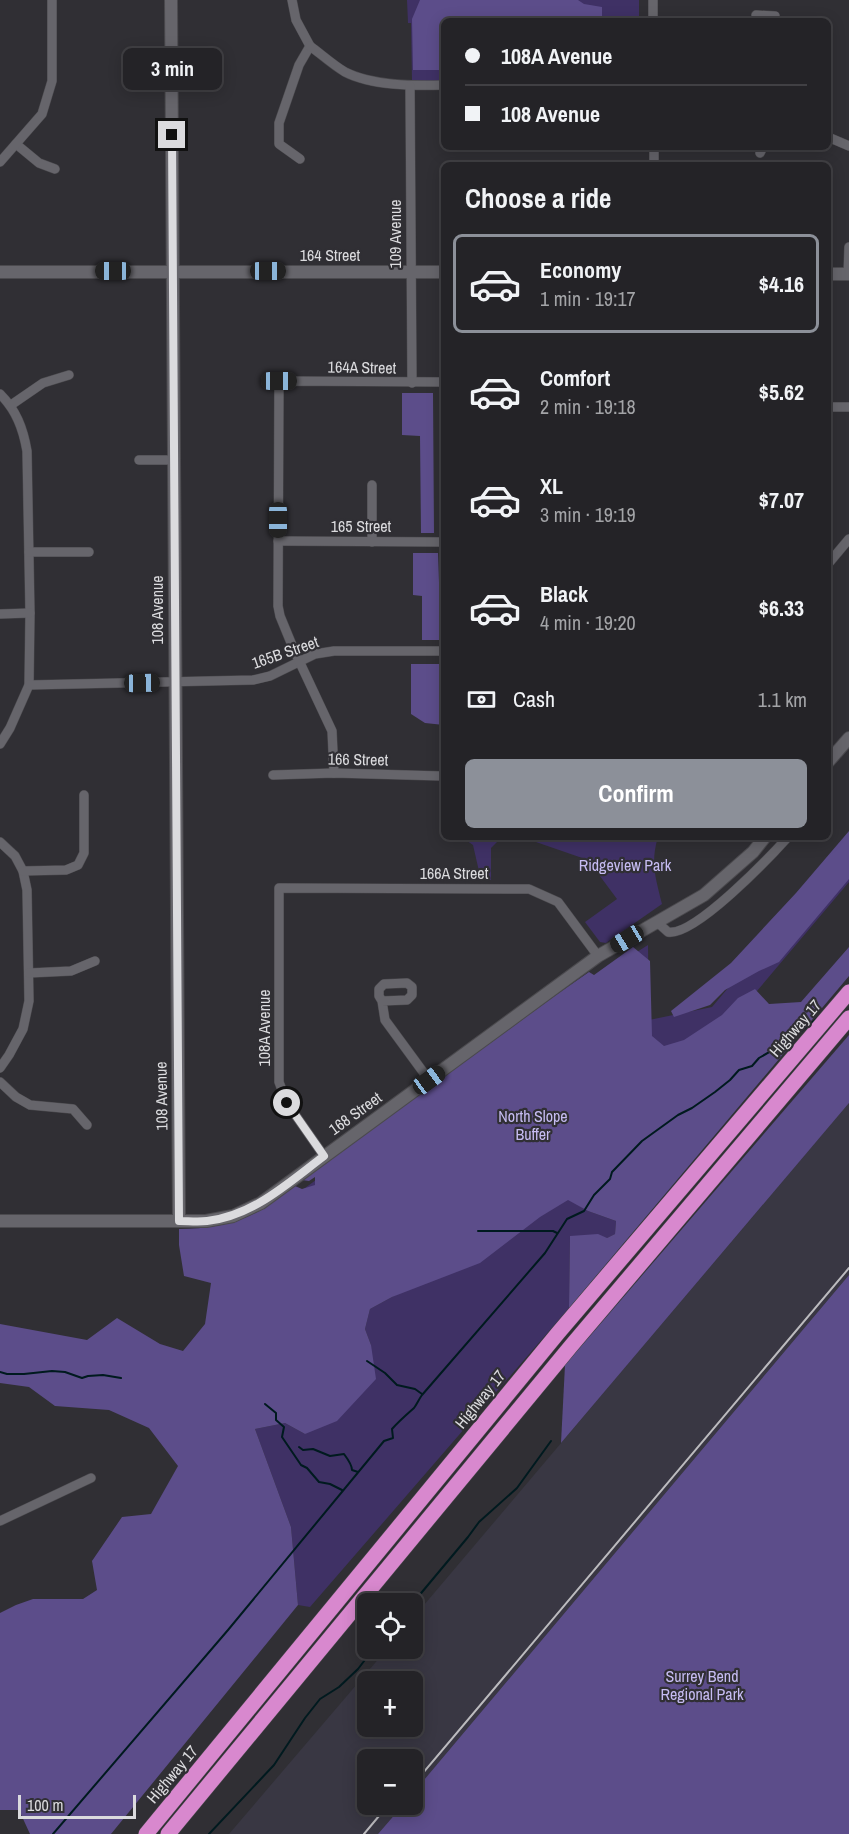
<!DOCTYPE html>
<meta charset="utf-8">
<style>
:root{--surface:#242327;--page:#302f33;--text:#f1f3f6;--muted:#a3a4a7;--line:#414044;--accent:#8c9099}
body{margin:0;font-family:"Archivo Narrow",sans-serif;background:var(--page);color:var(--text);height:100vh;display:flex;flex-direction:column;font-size:22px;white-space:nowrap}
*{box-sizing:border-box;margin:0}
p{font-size:20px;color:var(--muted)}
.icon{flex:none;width:33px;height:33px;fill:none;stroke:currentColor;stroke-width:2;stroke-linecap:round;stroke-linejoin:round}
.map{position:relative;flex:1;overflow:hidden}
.sheet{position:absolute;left:441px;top:162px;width:390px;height:678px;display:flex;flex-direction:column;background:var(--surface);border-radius:9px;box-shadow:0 3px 15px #0003,0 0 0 2px var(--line)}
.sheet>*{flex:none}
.guide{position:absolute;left:441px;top:18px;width:390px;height:132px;border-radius:9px;box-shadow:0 3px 15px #0003,0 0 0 2px var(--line);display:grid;align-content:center;height:132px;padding:0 24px;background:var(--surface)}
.tools{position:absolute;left:357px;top:1593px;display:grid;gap:12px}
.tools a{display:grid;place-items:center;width:66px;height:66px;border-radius:9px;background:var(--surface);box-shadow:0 3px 15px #0003,0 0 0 2px var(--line);font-size:30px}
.scale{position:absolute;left:18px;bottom:15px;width:118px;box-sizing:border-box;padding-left:6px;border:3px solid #dbdbde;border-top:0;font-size:16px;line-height:21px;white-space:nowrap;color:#dbdbde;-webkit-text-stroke:4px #302f34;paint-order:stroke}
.end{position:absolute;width:27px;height:27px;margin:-14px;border:8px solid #dbdbde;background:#111;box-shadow:0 0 0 3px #111}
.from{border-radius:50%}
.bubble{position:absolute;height:42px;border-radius:9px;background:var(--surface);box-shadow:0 3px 15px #0003,0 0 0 2px var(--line);font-size:20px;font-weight:700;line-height:42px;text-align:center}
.car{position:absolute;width:18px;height:36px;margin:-18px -9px;border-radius:8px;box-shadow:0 0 4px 2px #0007;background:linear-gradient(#222 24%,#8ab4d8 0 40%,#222 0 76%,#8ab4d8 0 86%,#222 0)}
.guide b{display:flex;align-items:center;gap:21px;height:57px;font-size:22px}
.guide b+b{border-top:2px solid var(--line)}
.guide i{width:15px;height:15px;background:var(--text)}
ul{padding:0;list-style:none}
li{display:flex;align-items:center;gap:18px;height:99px;margin:0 12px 9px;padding:0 12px;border:3px solid transparent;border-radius:9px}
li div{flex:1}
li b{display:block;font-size:22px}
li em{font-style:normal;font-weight:700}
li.selected{border-color:var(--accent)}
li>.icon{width:54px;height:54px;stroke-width:1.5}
h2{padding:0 24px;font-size:27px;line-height:72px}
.pay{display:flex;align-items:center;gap:15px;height:66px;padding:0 24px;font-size:22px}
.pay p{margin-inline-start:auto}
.primary-button{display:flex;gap:12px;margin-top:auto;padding:12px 24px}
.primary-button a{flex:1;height:69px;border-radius:9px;background:var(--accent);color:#fff;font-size:24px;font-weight:700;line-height:69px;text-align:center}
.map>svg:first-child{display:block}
</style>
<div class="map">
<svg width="849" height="1834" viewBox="0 0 849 1834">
<rect width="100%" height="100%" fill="#302f34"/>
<path fill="#393743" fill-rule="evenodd" d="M849 1103V1275L413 1793 412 1760H368V1804L403 1805 378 1834H229L387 1649 412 1648 413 1618ZM368 1682H412V1726H368Z"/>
<g fill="#3f3165">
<polygon points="407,0 639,0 639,21 444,21 444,82 412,82 411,23 408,23"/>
<path d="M658 837C650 863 656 879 662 904L606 943 600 942 585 922 617 899 588 860 536 842H497L491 848V880H481L473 845 463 838Z"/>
<polygon points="849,845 849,882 577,1204 588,1211 616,1221 615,1234 607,1238 570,1236 569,1308 310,1607 298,1605 291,1527 255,1429 285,1423 305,1434 371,1345 365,1329 370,1309 549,1211 275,1210 548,1010 621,962 648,945 649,1020 712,1007"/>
</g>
<g fill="#5c4d8a">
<polygon points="420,0 578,0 584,4 602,7 602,21 444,21 444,70 413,70 412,19"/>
<polygon points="402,393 433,393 434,533 421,533 420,436 402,435"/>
<polygon points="413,553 438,553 441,640 422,640 422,596 413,595"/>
<polygon points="411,664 444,664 444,725 425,723 411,714"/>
<polygon points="849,831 849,879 779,962 759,971 725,990 710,1005 674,1017 671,1011 731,963 796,893"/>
<path d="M633 947 650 961 652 1036 664 1046 684 1040 722 1015 738 998 755 989 769 1004 801 1002 849 947V976L569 1308 570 1236 598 1234 607 1238 615 1234 616 1221 588 1211 568 1200 540 1217 480 1263 392 1297 370 1309 365 1329 371 1345 376 1379 337 1421 305 1434 285 1423 255 1429 291 1527 298 1605 111 1834H30L19 1810H0V1613L16 1605 33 1599H83L97 1590 92 1561 122 1517 151 1514 178 1466 149 1428 109 1410 55 1406 29 1387 0 1383V1324L87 1340 117 1318 160 1344 183 1351 205 1324 211 1283 184 1276 179 1245V1229C205 1229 234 1225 257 1212 270 1205 282 1195 295 1186L302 1189 315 1185V1177L309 1181 302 1180 556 995 589 972 594 975Z"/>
<polygon points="849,1035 849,1103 561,1443 565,1365"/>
<polygon points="849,1275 849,1834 378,1834 403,1805 412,1804 413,1793"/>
</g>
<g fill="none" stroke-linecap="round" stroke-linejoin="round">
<g stroke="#001a1f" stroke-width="2">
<polyline points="478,1231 553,1231 557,1233"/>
<polyline points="367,1361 385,1373 397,1385 415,1389 422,1394"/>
<polyline points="0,1372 7,1374 24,1374 52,1371 65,1372 82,1378 88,1376 103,1375 121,1378"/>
<polyline points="265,1404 276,1413 276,1420 284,1427 282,1437 301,1465 307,1468 319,1482 330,1484 342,1490"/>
<path d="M299 1447 303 1450 313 1449 330 1456 344 1454C347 1458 352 1465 352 1470L358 1472"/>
<polyline points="412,1604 468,1537 479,1522 517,1488 551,1441"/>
<path d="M53 1834 228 1630 384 1441 393 1438 392 1429C399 1421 406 1415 414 1408 417 1404 419 1399 422 1395L545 1253 567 1219 584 1211 594 1195 610 1179 612 1172 642 1141 678 1115 692 1108 715 1092 730 1080 739 1070 752 1066 759 1058 790 1040 819 1017"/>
<polyline points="209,1834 274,1765 305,1718 320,1699 339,1687 358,1669 374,1648"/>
</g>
<defs>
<g id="minor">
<polyline points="292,0 296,20 310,46 299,65 279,123 279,144 300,159"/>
<polyline points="653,0 653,21"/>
<polyline points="756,15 775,16 775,21"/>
<path d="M310 46C321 54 333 65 345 72 372 86 414 86 444 85"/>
<polyline points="410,86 412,383"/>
<polyline points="828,137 849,146"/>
<polyline points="16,144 39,163 55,169"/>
<polyline points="654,147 654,165"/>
<polyline points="760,153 763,147"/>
<polyline points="0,162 42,114 52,81 52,0"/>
<polyline points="848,274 849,247"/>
<path d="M0 394C16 410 23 428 27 451L30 613 29 685 10 728 0 744"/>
<polyline points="11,405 43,383 69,375"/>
<polyline points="828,407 849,407"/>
<polyline points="139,460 173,460"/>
<polyline points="372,485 372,542"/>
<polyline points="278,541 444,542"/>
<polyline points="29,552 89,552"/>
<polyline points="828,564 849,539"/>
<polyline points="0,614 30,613"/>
<polyline points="29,685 253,680 270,676 315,654 334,651 444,651"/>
<polyline points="334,773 332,731 294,650 280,616 278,606 279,381 444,382"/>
<polyline points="273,775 334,773 442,776"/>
<polyline points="0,842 15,856 23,871 27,890 29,1001 23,1029 9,1055 0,1068"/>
<polyline points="23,871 66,870 78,865 84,853 84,795"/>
<path d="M658 923 668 932C694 937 770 857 788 837"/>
<polyline points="29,973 71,971 95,961"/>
<polyline points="382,1001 407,1000 412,995 412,987 407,983 384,984 379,989 379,996 382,1001 385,1020 429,1080"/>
<polyline points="0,1082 16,1097 30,1105 73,1109 87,1125"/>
<polyline points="324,1156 287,1103 279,1082 279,888 529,889 558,902 598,956"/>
<polyline points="0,1521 91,1478"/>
</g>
<g id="tertiary">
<polyline points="171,0 179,1220"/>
<polyline points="0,272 444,272"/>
<polyline points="828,274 849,274"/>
<polyline points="828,762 849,738"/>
<polyline points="0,1221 206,1221 233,1216 261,1203 598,956 704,895 753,852 765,837"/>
</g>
<g id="trunk">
<polyline points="146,1834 558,1333 849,992"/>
<polyline points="168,1834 571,1346 849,1018"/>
</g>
</defs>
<use href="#minor" stroke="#4b4a4e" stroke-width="10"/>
<use href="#tertiary" stroke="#4b4a4e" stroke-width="14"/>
<use href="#trunk" stroke="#4b4a4e" stroke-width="16"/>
<use href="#minor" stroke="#66656b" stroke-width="9"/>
<use href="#tertiary" stroke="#66656b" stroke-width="12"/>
<use href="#trunk" stroke="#d888ce" stroke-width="15"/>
<g stroke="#bcbbbf" stroke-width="2">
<polyline points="412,1786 849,1268"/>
<polyline points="364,1834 389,1804"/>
</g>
</g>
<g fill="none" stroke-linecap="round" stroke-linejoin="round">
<path stroke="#dbdbde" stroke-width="8" d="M172 135 179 1221C188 1221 198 1222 207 1221 253 1216 288 1183 324 1156L287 1103"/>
</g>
<g text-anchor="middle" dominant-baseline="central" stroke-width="4.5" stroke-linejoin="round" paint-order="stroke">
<g font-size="16" fill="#dbdbde" stroke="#302f34">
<text transform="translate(395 234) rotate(-90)">109 Avenue</text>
<text x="330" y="255">164 Street</text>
<text transform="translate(362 367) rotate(1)">164A Street</text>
<text x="361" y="526">165 Street</text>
<text transform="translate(157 610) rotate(-90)">108 Avenue</text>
<text transform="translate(285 652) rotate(-19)">165B Street</text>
<text transform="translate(358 759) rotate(1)">166 Street</text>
<text x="454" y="873">166A Street</text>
<text transform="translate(264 1028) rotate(-90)">108A Avenue</text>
<text transform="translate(795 1028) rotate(-49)">Highway 17</text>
<text transform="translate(161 1096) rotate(-91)">108 Avenue</text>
<text transform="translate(355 1113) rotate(-36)">168 Street</text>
<text transform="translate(480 1399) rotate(-51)">Highway 17</text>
<text transform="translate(172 1774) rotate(-50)">Highway 17</text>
</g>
<g font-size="16" fill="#c6bcf2" stroke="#302f34">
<text x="625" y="865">Ridgeview Park</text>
<text x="533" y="1116">North Slope<tspan x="533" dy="18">Buffer</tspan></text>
<text x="702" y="1676">Surrey Bend<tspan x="702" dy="18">Regional Park</tspan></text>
</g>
</g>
</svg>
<div class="tools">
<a><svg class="icon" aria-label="locate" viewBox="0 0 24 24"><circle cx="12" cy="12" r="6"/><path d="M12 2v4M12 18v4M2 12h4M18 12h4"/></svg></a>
<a>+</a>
<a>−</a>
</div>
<div class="scale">100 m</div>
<i class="end from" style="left:287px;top:1103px"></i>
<i class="end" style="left:172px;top:135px"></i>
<div class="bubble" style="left:123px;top:48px;width:99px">3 min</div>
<i class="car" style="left:113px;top:271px;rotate:270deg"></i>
<i class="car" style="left:268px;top:271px;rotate:90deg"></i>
<i class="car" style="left:279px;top:381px;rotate:90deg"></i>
<i class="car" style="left:278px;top:520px;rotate:180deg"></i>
<i class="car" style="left:142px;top:683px;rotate:89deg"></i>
<i class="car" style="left:627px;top:939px;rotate:239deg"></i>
<i class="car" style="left:429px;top:1080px;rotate:54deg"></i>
<div class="guide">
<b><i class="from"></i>108A Avenue</b>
<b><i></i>108 Avenue</b>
</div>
<section class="sheet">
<h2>Choose a ride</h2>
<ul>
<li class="selected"><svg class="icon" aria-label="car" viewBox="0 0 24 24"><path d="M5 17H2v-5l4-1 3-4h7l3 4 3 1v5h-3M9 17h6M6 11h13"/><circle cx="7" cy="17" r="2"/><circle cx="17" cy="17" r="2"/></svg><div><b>Economy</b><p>1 min · 19:17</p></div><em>$4.16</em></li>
<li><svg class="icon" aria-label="car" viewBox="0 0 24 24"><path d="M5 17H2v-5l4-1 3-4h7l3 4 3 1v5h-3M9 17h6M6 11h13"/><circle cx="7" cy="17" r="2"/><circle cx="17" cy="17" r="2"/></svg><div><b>Comfort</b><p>2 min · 19:18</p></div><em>$5.62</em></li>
<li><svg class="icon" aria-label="car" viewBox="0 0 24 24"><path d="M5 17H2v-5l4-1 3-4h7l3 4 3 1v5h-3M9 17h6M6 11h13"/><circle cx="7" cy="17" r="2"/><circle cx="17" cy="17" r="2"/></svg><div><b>XL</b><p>3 min · 19:19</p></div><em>$7.07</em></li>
<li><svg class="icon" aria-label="car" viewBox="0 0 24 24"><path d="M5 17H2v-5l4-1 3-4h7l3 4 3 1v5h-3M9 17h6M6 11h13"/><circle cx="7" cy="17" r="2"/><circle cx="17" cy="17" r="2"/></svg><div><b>Black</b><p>4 min · 19:20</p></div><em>$6.33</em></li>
</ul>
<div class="pay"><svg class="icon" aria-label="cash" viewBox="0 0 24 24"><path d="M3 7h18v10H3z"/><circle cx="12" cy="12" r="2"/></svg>Cash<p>1.1 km</p></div>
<div class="primary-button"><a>Confirm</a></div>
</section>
</div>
